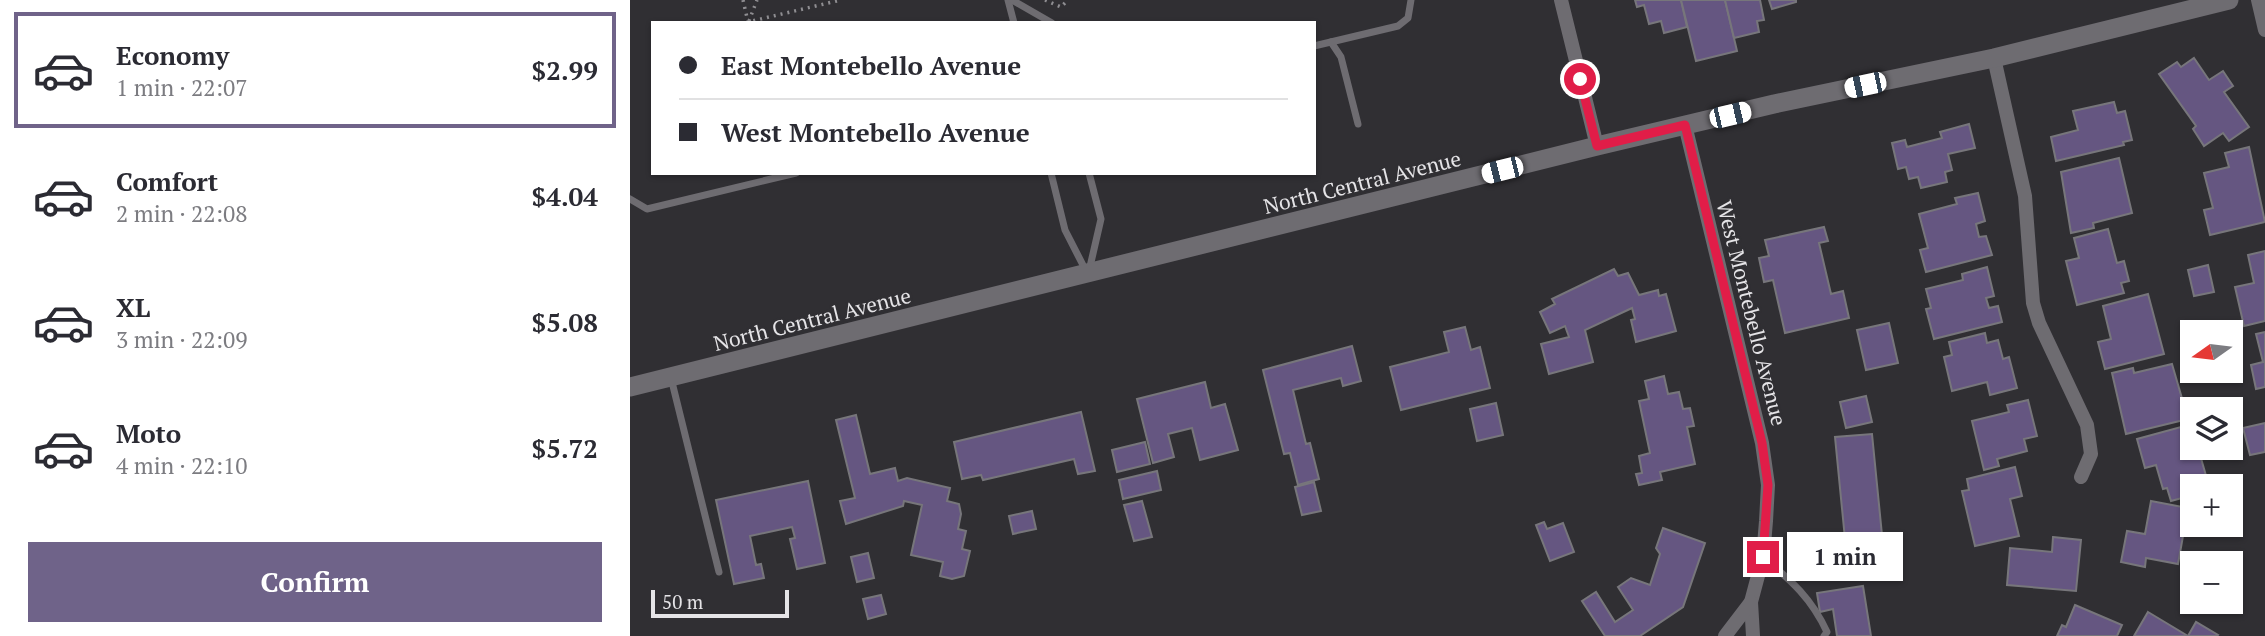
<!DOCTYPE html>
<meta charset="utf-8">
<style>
:root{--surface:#fff;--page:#f7f7f7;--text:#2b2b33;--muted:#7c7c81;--line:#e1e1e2;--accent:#6f6389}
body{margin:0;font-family:"PT Serif",serif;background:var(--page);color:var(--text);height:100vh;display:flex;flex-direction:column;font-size:26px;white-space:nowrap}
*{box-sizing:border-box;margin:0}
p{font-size:23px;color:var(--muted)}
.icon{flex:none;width:38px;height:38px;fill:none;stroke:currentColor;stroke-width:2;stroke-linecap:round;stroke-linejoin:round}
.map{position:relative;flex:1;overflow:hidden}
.sheet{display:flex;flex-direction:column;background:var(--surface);width:630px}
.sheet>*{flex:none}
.hud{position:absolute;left:21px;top:21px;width:665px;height:154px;border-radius:0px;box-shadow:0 2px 5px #0004;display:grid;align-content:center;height:154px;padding:0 28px;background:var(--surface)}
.needle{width:46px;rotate:256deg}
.buttons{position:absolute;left:1550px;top:320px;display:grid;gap:14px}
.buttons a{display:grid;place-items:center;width:63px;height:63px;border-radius:0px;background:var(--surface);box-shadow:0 2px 5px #0004;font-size:35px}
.scale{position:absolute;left:21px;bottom:18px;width:138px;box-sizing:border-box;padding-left:7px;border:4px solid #e5e4e7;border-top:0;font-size:19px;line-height:24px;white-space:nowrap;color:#e5e4e7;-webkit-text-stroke:5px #302f33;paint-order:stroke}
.end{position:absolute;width:32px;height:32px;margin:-16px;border:9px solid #e11d48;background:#fff;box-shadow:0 0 0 4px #fff}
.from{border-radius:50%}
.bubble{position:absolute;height:49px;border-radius:0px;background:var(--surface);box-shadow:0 2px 5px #0004;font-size:23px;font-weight:800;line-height:49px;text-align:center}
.car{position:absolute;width:21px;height:42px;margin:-21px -10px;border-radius:9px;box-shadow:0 0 5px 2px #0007;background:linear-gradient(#fff 24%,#345 0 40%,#fff 0 76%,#345 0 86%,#fff 0)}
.hud b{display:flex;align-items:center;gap:24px;height:66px;font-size:26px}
.hud b+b{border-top:2px solid var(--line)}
.hud i{width:18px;height:18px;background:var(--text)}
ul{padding:12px 0 0;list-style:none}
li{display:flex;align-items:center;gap:21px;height:116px;margin:0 14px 10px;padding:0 14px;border:4px solid transparent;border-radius:0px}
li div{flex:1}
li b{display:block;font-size:26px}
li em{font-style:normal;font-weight:800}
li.on{border-color:var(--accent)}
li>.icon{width:63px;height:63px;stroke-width:1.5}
.primary-button{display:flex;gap:14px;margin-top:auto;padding:14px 28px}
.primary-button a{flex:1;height:80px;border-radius:0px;background:var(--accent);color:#fff;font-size:28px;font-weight:800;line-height:80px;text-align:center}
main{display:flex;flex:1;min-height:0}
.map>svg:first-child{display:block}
</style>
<main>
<section class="sheet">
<ul>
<li class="on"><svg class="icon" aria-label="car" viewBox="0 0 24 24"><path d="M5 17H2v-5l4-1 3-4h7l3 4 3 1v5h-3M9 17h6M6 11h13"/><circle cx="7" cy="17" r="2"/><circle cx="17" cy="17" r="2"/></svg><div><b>Economy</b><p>1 min · 22:07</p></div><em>$2.99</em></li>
<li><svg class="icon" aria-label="car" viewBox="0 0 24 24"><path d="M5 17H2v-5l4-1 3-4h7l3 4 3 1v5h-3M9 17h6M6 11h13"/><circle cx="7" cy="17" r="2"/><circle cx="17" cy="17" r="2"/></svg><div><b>Comfort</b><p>2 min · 22:08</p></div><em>$4.04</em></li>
<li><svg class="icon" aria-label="car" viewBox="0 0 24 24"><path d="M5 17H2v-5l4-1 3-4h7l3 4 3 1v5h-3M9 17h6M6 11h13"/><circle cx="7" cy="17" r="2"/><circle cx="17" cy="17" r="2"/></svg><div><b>XL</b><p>3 min · 22:09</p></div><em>$5.08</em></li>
<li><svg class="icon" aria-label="car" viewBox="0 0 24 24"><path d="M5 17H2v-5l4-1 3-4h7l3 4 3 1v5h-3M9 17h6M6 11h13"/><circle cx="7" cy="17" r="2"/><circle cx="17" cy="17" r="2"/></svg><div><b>Moto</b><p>4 min · 22:10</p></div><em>$5.72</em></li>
</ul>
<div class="primary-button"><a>Confirm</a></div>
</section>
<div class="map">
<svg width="1635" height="636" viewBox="0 0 1635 636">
<rect width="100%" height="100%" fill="#302f33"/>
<g fill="#655681" stroke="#77767b" stroke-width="2">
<polygon points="1005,0 1051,0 1057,27 1034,33 1031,21 1019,24 1014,5 1007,7"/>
<polygon points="1051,0 1095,0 1107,51 1066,61"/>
<polygon points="1095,0 1130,0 1134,20 1127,21 1129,32 1104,38"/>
<polygon points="1139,0 1166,0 1166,2 1142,9"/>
<polygon points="1564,58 1579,80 1593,71 1603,86 1594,92 1619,127 1599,141 1593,133 1574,146 1563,129 1566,126 1529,74 1547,62 1551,67"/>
<polygon points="1484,102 1487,113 1495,111 1502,140 1493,142 1494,145 1426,161 1421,137 1448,130 1443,111"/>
<polygon points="1339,124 1345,148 1318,154 1322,170 1315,172 1317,182 1291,188 1288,177 1279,179 1276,167 1268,169 1262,143 1275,140 1277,147 1312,138 1310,132"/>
<polygon points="1619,147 1635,222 1580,235 1574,210 1583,208 1574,173 1599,167 1595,153"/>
<polygon points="1489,158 1502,213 1463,223 1464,228 1441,233 1431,172"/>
<polygon points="1348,193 1355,221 1346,224 1349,237 1356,236 1362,255 1296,272 1290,250 1298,248 1289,214 1327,204 1325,198"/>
<polygon points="1194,227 1198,241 1189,243 1201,294 1213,291 1219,318 1155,333 1143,280 1134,282 1129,258 1139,256 1135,240"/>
<polygon points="1478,229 1487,263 1494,261 1499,281 1491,283 1494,293 1447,305 1436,261 1449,258 1444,238"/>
<polygon points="1635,251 1635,321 1614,326 1605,287 1624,283 1618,255"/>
<polygon points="1578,265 1584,292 1564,296 1558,270"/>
<polygon points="1357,267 1364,296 1356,298 1359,308 1368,306 1372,322 1304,339 1296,309 1301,308 1296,289 1333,280 1332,274"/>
<polygon points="984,269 988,276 998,273 1009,295 1028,290 1029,296 1036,294 1046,331 1006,342 1001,320 1005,319 1002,308 955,330 963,362 919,374 911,344 939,337 935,326 920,333 910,312 925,304 922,299"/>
<polygon points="1518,294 1534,354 1475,369 1468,342 1481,339 1473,306"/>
<polygon points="1259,323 1268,363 1236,370 1227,330"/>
<polygon points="835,327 841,350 850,347 860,388 771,410 760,367 819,352 814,332"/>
<polygon points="1635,332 1635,387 1626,389 1621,365 1633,362 1626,334"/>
<polygon points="1355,333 1357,343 1368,340 1373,359 1379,357 1387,388 1360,395 1357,382 1322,391 1314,357 1322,355 1319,342"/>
<polygon points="722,346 731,381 713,386 711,378 663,390 676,444 680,443 689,479 668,485 660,453 654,454 633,370"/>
<polygon points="1542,364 1558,419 1496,434 1482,373 1503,368 1504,373"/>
<polygon points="1034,376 1038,394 1049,392 1053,409 1060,408 1064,426 1057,427 1065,464 1030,472 1032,480 1009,485 1006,474 1012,473 1009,456 1020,453 1009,401 1019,399 1015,381"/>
<polygon points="575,382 581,408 595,404 608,450 570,460 562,428 538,434 544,457 523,463 507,399"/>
<polygon points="1236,396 1242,422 1216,428 1210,402"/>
<polygon points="1398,400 1407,436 1394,439 1397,451 1367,459 1369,466 1354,470 1342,421 1379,412 1377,405"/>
<polygon points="866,403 873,435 847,441 840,409"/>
<polygon points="451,412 465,471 448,474 444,459 353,480 351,475 332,479 324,442"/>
<polygon points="226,415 240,474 265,468 268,481 277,478 320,488 317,501 329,504 331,514 328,529 336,531 332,549 340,551 334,576 322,579 310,576 313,562 281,555 292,505 274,501 273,506 216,524 210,501 225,498 206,420"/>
<polygon points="1635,423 1635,452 1620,455 1613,428"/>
<polygon points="1562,424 1563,448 1568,448 1579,486 1563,486 1563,495 1541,501 1537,488 1533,489 1526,465 1515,468 1507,439"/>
<polygon points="1242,434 1252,535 1215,539 1205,437"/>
<polygon points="515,442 520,464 487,472 482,450"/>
<polygon points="1385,467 1392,496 1380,499 1389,536 1345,546 1332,491 1339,490 1337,479"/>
<polygon points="527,471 531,490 493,499 489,480"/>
<polygon points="178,481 195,563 167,569 160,539 165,538 162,527 120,536 126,565 131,564 134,578 104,584 86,500"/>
<polygon points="684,482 691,511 672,515 665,487"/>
<polygon points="512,501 522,537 504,541 494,505"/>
<polygon points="1521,501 1558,508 1548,564 1516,558 1515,567 1491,562 1497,531 1515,534"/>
<polygon points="402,511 406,529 383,534 379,516"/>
<polygon points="914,522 917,529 933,523 944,552 920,561 906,525"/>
<polygon points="1033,528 1075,543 1053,607 1010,636 975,636 952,601 966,592 985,622 1003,610 988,587 1001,578 1020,585 1030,554 1026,548"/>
<polygon points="1423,537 1451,540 1446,591 1377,585 1380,548 1422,552"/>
<polygon points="238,553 244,578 227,582 221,557"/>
<polygon points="1233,586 1241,636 1207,636 1203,609 1190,612 1187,593"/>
<polygon points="251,595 256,614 238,619 233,599"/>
<polygon points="1445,605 1492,625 1487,636 1427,636 1432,625 1436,627"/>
<polygon points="1518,612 1558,636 1566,622 1588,635 1587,636 1504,636"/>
</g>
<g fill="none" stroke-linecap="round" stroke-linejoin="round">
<g stroke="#8f8e92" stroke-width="3.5" stroke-dasharray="2 5" stroke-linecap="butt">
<polyline points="113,0 118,22 211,0"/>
<polyline points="415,0 431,7 438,0"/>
<polyline points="119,21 127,0"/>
</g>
<g stroke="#6e6c71" stroke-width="7">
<polyline points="378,0 384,23"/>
<polyline points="382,0 422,23"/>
<polyline points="701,42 711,57 728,124"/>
<polyline points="684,46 768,26 778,18 781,0"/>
<polyline points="421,173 435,230 456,271"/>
<polyline points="0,199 17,209 166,173"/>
<polyline points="459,271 471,219 459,173"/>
<polyline points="41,378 89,572"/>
<path d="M1134 558C1161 580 1182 599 1197 632L1194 636"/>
</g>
<g stroke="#6e6c71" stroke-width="14">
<polyline points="931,0 967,146"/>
<polyline points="1628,0 1635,30"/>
<polyline points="1364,58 1395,196 1403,303 1409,323 1457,425 1461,454 1451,477"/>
<polyline points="1055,125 1132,443 1138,485 1136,521 1133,557 1121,602 1123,636"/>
<polyline points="1095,636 1121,602"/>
</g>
<polyline stroke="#6e6c71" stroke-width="19" points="0,387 967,146 1144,104 1364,58 1599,0"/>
</g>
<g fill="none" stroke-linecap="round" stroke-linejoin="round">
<polyline stroke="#e11d48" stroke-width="9" points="950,79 967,146 1055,125 1132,443 1138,485 1133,557"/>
</g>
<g text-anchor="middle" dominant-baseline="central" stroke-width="5" stroke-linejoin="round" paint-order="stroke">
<g font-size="21" fill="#e5e4e7" stroke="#302f33">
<text transform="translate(732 182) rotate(-14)">North Central Avenue</text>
<text transform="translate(1122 313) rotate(76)">West Montebello Avenue</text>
<text transform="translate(182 319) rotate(-14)">North Central Avenue</text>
</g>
</g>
</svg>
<div class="buttons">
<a><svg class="needle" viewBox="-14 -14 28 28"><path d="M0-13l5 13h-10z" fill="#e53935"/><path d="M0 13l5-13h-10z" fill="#7c7c81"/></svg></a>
<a><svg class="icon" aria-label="layers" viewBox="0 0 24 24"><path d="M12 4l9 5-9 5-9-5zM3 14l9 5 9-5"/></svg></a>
<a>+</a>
<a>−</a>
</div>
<div class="scale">50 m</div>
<i class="end from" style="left:950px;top:79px"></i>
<i class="end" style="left:1133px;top:557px"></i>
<div class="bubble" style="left:1157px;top:532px;width:116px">1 min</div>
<i class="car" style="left:1235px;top:85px;rotate:258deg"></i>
<i class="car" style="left:1100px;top:115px;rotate:77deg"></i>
<i class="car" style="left:872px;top:170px;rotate:256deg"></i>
<div class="hud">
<b><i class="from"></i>East Montebello Avenue</b>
<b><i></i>West Montebello Avenue</b>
</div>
</div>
</main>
